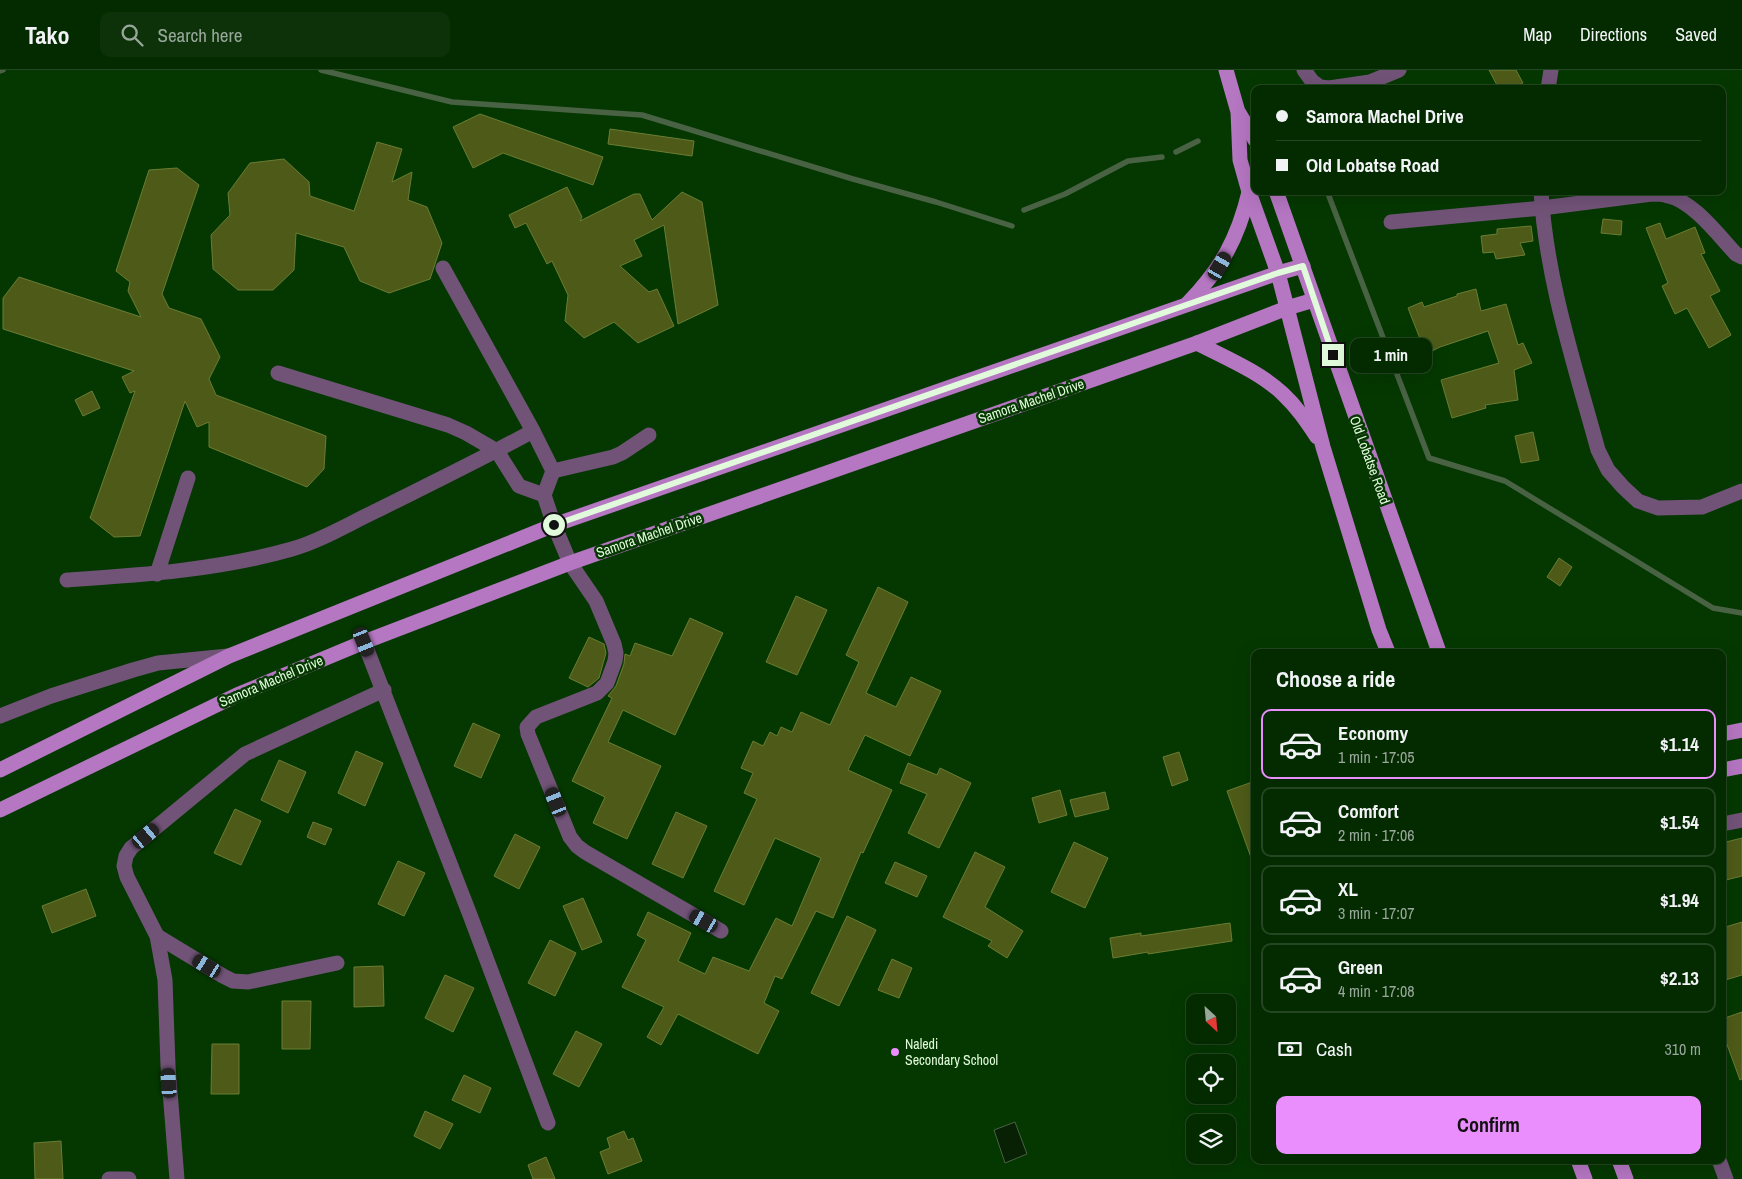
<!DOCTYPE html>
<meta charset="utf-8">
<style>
:root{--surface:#042a00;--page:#0d320a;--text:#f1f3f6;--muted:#97a799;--line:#254622;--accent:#ea8dfd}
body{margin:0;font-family:"Archivo Narrow",sans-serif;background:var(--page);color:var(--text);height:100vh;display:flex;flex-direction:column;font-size:19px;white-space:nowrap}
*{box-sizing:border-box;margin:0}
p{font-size:16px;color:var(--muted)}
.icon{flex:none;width:28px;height:28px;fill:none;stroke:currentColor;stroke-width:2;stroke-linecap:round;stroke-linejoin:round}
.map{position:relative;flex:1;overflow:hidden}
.sheet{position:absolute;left:1251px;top:579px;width:475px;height:515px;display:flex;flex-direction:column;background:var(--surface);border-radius:10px;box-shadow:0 5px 20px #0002,0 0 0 1px var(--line)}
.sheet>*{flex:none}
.banner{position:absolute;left:1251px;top:15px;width:475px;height:110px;border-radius:10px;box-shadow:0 5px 20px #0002,0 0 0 1px var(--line);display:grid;align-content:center;height:110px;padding:0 25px;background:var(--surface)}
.needle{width:32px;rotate:154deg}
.tools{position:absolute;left:1186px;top:924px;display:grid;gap:10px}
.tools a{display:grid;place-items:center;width:50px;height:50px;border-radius:10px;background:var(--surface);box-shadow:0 5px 20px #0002,0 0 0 1px var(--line);font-size:25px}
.end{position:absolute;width:22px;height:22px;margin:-11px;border:6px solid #e0fadb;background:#111;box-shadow:0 0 0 2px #111}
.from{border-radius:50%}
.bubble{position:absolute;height:35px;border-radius:10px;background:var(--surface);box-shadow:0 5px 20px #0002,0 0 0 1px var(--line);font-size:16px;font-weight:700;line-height:35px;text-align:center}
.car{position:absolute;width:15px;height:30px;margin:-15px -8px;border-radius:6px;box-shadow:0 0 4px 1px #0007;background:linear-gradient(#222 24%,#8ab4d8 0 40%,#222 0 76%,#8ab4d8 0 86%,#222 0)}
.banner b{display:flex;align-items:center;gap:18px;height:48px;font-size:19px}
.banner b+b{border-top:1px solid var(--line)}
.banner i{width:12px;height:12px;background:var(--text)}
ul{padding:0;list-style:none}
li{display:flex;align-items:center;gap:15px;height:70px;margin:0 10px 8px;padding:0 15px;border:2px solid var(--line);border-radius:10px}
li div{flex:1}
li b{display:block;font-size:19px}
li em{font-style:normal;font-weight:700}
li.selected{border-color:var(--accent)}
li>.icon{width:45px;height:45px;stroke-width:1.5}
h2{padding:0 25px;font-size:22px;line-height:60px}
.pay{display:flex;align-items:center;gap:12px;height:55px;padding:0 25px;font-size:19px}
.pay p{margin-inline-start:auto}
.cta{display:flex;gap:10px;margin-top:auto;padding:10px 25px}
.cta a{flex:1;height:58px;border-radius:10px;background:var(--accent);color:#111;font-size:20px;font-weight:700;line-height:58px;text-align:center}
header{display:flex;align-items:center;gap:30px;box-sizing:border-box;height:70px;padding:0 25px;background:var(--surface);border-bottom:1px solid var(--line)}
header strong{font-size:24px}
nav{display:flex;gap:28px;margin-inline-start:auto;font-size:18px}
.search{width:350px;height:45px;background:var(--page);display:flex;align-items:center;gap:12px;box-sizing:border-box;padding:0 18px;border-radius:10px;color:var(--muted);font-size:19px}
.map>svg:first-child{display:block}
</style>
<header>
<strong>Tako</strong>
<div class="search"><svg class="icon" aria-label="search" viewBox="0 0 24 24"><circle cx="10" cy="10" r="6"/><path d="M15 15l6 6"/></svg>Search here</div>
<nav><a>Map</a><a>Directions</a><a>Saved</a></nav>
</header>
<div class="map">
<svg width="1742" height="1109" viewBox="0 0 1742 1109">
<rect width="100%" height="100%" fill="#053800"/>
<polygon fill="#082104" stroke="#496244" points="1015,1052 1027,1084 1005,1093 994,1060"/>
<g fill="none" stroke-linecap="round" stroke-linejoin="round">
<g stroke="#496244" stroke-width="5.5">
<polyline points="321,0 452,32 642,45 853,109 936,132 1012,156"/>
<polyline points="0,1 3,0"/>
<polyline points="1176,82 1198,71"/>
<polyline points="1327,121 1429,388 1505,411 1713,538 1742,543"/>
<polyline points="1024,140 1065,124 1128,91 1162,87"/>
</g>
</g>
<g fill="#4e5b18" stroke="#6b7c33">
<polygon points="1489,0 1516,0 1523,13 1511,19 1499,19"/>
<polygon points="480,44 603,87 593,115 503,83 473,98 453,57"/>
<polygon points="610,59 694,71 692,86 608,74"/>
<polygon points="377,72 402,79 392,112 412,102 408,130 427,137 442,173 430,209 389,223 360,211 344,177 296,163 294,200 273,220 238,220 213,199 211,165 230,145 228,123 250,93 284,89 309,112 310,126 354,141"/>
<polygon points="177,98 199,115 162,224 169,238 201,249 220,287 209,309 216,325 326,366 324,399 307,417 209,377 209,352 197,357 185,331 140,466 114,467 90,448 135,321 130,323 122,307 134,301 3,259 3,228 19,207 141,247 128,221 130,212 116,201 149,100"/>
<polygon points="567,117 582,147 580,151 634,124 640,124 652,150 682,122 702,132 718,235 678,254 664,155 634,170 642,186 620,196 649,222 657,219 674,256 638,273 614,252 584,268 565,251 568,225 552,191 547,194 526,153 515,158 509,145"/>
<polygon points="1603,149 1622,151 1621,165 1601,163"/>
<polygon points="1660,153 1666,169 1695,157 1705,183 1701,184 1720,221 1710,226 1731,265 1709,278 1687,238 1675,244 1662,216 1668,213 1646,158"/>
<polygon points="1531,156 1533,171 1520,173 1525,185 1496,189 1494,182 1483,183 1481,166 1497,164 1497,159"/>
<polygon points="1476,219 1481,241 1506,234 1518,275 1523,273 1532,293 1514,300 1518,330 1485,335 1486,338 1452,348 1441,310 1499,293 1488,261 1440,277 1426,284 1408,238 1422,232 1424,237 1457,226 1457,224"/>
<polygon points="92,321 100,338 83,346 75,330"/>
<polygon points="1533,362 1539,390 1521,393 1515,366"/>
<polygon points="1559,488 1572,497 1560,516 1547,507"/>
<polygon points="878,517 908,532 866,623 896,637 911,607 941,621 910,686 865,665 848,700 892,720 863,783 861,782 833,848 816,841 782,909 775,906 764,933 779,941 758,984 678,944 661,975 647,967 664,937 622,917 646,870 637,865 648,842 691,863 678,891 705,904 713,887 749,901 776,848 792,856 821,788 775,768 744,835 714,821 757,729 744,723 753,703 741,698 753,671 763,676 770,662 777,666 781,657 792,662 801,642 830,655 859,592 846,585"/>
<polygon points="796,526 827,540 797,605 766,592"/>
<polygon points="690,548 723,563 675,665 623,640 608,672 661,696 627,769 593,753 605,727 572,711 612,628 608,626 616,616 624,594 625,584 630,586 635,573 672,586"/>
<polygon points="589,567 604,574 606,583 599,608 588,617 569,608"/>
<polygon points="473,653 500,665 481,708 454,696"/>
<polygon points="356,681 383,693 365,736 338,723"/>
<polygon points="1179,682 1188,710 1172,716 1163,687"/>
<polygon points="279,690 306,702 288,743 261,730"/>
<polygon points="908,693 937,705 940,698 971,713 939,778 908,763 927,724 900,713"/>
<polygon points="1255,711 1255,792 1253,793 1227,721"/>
<polygon points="1060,720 1067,745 1039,753 1032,728"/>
<polygon points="1105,722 1109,739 1075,747 1070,730"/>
<polygon points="235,739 261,751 241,795 214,783"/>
<polygon points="676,742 707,756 683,808 652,794"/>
<polygon points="313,752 332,759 325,775 307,767"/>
<polygon points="515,764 540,777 519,819 494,806"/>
<polygon points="1742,768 1742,806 1722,811 1722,773"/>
<polygon points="1074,772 1108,788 1085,838 1051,822"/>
<polygon points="975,782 1005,797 985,837 1023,861 1007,888 988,876 992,871 943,847"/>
<polygon points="398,791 425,803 404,846 378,834"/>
<polygon points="895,792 927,806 917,827 885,813"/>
<polygon points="86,819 96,846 52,863 42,836"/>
<polygon points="583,828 602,872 582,880 563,836"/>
<polygon points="847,846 876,860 839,936 811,923"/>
<polygon points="1742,852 1742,905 1722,911 1722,858"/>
<polygon points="1230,853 1232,871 1148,884 1148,882 1113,888 1110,868 1141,863 1141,866"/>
<polygon points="550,870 576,883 555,926 528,913"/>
<polygon points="892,889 912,898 899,928 878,920"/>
<polygon points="383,896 384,936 354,937 354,897"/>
<polygon points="445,905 474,918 453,962 425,948"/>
<polygon points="282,931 311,931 310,979 282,979"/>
<polygon points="1742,942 1742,1009 1740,1010 1722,961 1722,949"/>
<polygon points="576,961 602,974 579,1017 553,1004"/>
<polygon points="212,974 239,974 239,1024 211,1024"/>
<polygon points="464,1005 491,1018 480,1043 452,1030"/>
<polygon points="425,1041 453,1054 440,1079 414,1066"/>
<polygon points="624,1061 628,1070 633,1068 642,1091 608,1104 600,1082 610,1078 607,1068"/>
<polygon points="61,1071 63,1109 35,1109 34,1073"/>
<polygon points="546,1087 555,1109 533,1109 528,1095"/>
</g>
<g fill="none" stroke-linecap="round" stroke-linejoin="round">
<g stroke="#715378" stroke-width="15">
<polyline points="1304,0 1312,11 1320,17 1329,18 1370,12 1399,0"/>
<polyline points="1548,19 1551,0"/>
<path d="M1541 121C1546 209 1575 296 1598 380L1608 400 1623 417 1638 431 1658 438 1702 437 1742 421"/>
<path d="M1391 152 1542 138 1652 124C1657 124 1663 124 1668 126 1693 131 1719 166 1736 184L1742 187"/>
<polyline points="443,198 533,361 553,401 544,425 554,455 570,493 596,531 614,574 616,583 615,591 607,613 597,623 536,647 527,657 528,664 570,767 577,776 585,782 721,861"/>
<polyline points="278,303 448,355 466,363 497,381 519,416 544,425"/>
<polyline points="553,401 613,387 622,383 649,365"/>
<polyline points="157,504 188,408"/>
<path d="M67 510C142 505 219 500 292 479 321 471 350 453 378 440 430 414 482 389 533 361"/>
<polyline points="364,572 470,845 548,1053"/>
<polyline points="0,646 51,626 133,600 158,593 228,586"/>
<polyline points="1722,754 1742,750"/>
<polyline points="157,866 223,906 233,911 248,912 337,893"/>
<polyline points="1719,1090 1726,1109"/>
<polyline points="109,1109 129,1109"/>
<polyline points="177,1109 168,996 165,910 157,866 127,807 124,796 126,786 131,778 245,684 384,620"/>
</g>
<g stroke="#b576c2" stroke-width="15">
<polyline points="1226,0 1238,42 1240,90 1249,122 1278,203 1323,377 1379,560 1388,582"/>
<polyline points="1239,43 1255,70"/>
<polyline points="1276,121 1439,582"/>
<path d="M1188 233C1221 199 1238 168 1249 122"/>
<path d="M1197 273C1226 288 1260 302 1283 324 1297 337 1307 352 1317 367"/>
<polyline points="1722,664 1742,660"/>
<polyline points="0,700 229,586 554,455 1278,203 1303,196"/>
<polyline points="1722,700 1742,696"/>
<polyline points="0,740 237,625 364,572 570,493 1197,273 1287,238 1314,230"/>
<polyline points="1578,1090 1585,1109"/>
<polyline points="1619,1090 1626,1109"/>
</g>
</g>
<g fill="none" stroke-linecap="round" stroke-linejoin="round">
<polyline stroke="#e0fadb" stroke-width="6" points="554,455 1278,203 1303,196 1333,285"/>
</g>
<circle fill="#ea8dfd" stroke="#053800" stroke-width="2" cx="895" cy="982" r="5"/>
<g text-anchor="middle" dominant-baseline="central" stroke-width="5" stroke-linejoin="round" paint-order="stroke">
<g font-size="14" fill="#e0fadb" stroke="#053800">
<text transform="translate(1031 331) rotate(-19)">Samora Machel Drive</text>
<text transform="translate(1370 390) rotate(70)">Old Lobatse Road</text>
<text transform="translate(649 465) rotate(-19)">Samora Machel Drive</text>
<text transform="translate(271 611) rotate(-23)">Samora Machel Drive</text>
</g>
<g font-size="14" fill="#e0fadb" stroke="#053800" text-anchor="start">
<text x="905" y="974">Naledi<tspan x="905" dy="16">Secondary School</tspan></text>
</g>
</g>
</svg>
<div class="tools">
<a><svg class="needle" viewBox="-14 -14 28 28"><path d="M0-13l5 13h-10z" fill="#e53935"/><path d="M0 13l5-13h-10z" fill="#97a799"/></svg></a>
<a><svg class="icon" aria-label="locate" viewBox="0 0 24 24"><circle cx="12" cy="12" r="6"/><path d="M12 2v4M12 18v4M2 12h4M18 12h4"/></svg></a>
<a><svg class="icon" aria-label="layers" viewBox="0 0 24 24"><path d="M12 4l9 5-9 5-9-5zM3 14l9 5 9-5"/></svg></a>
</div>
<i class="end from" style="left:554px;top:455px"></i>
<i class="end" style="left:1333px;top:285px"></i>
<div class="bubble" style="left:1350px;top:268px;width:82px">1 min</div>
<i class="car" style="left:1220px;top:196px;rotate:30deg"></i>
<i class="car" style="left:364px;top:572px;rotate:158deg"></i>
<i class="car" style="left:556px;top:732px;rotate:338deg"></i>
<i class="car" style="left:146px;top:766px;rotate:50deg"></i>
<i class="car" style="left:704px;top:851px;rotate:300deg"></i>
<i class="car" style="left:207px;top:896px;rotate:301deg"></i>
<i class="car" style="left:169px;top:1013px;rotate:356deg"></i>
<div class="banner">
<b><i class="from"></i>Samora Machel Drive</b>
<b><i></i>Old Lobatse Road</b>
</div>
<section class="sheet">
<h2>Choose a ride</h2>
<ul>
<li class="selected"><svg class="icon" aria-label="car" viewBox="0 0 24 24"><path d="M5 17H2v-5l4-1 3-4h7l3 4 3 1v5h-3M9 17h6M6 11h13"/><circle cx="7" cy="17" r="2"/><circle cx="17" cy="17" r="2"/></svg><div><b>Economy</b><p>1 min · 17:05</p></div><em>$1.14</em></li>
<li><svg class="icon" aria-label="car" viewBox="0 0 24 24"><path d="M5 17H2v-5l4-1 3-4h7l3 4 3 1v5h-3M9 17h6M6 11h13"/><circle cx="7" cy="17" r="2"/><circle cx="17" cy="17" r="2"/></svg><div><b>Comfort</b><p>2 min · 17:06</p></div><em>$1.54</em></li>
<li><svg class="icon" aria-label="car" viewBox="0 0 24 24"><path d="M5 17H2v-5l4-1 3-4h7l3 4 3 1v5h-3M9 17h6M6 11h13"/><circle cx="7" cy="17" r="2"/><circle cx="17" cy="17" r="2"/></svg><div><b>XL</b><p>3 min · 17:07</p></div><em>$1.94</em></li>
<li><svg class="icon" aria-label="car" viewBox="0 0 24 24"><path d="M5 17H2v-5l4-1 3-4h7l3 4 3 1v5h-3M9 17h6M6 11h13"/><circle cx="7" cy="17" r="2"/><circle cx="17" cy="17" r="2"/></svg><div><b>Green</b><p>4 min · 17:08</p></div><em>$2.13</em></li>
</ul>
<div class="pay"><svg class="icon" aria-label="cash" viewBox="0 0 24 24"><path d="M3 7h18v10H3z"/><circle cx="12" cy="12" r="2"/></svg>Cash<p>310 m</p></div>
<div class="cta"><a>Confirm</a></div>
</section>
</div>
